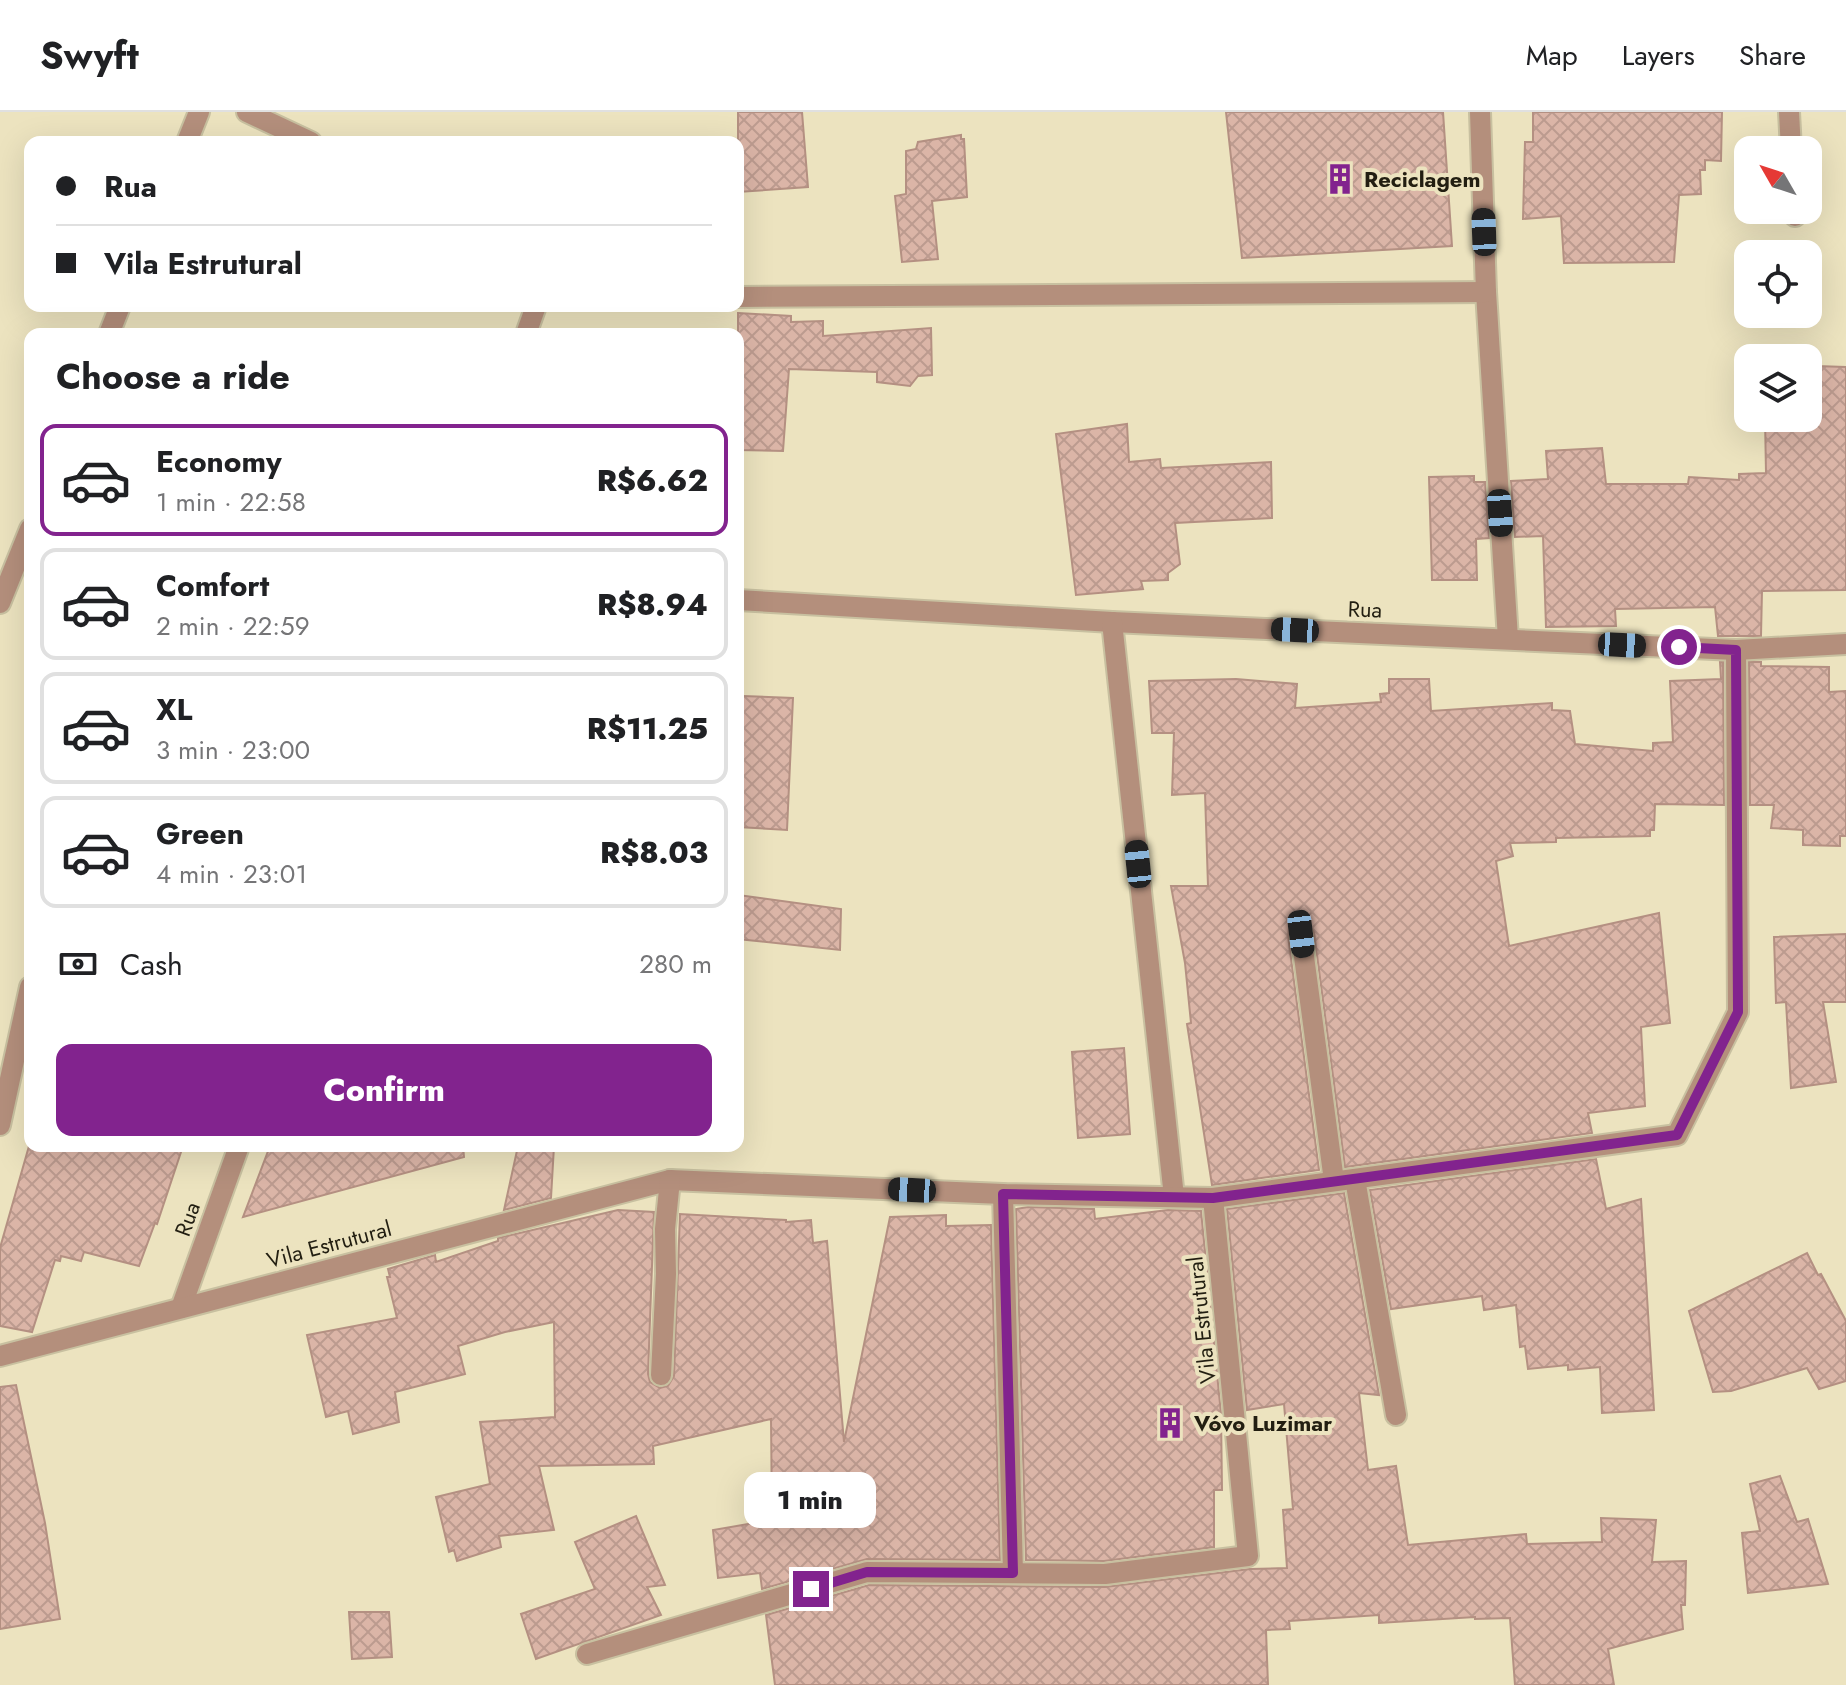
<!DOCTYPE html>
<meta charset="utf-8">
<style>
:root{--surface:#fff;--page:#f2f2f2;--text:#202124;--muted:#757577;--line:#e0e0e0;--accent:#82238e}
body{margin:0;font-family:Jost,sans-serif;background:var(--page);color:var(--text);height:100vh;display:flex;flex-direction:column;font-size:30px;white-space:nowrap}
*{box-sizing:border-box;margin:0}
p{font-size:26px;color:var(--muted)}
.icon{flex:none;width:44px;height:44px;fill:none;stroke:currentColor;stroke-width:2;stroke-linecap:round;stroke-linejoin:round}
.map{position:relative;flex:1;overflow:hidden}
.sheet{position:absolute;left:24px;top:216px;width:720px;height:824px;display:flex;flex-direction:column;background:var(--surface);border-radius:16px;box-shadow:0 8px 32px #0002}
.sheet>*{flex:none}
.guide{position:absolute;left:24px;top:24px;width:720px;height:176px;border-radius:16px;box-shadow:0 8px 32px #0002;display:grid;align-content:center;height:176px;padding:0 32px;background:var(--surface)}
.needle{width:52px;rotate:309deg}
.tools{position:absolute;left:1734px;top:24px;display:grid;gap:16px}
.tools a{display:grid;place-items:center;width:88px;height:88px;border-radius:16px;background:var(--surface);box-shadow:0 8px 32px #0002;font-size:40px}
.end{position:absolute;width:36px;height:36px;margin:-18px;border:10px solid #82238e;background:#fff;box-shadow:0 0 0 4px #fff}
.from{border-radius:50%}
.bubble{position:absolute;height:56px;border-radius:16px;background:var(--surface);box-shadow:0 8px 32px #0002;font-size:26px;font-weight:800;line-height:56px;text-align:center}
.car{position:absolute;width:24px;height:48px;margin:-24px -12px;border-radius:10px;box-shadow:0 0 6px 2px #0007;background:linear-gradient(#222 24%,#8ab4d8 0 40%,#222 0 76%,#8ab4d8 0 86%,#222 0)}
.guide b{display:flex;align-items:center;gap:28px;height:76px;font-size:30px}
.guide b+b{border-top:2px solid var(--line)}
.guide i{width:20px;height:20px;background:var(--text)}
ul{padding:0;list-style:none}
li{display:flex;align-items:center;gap:24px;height:112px;margin:0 16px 12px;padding:0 16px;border:4px solid var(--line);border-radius:16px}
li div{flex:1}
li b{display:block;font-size:30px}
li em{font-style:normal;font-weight:800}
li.selected{border-color:var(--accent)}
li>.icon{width:72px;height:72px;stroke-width:1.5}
h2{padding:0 32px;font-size:36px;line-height:96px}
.pay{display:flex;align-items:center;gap:20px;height:88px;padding:0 32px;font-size:30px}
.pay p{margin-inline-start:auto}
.primary-button{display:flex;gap:16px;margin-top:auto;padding:16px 32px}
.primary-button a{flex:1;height:92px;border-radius:16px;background:var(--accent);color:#fff;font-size:32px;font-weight:800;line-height:92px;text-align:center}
header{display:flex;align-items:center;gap:48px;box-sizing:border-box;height:112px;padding:0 40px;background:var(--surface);border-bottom:2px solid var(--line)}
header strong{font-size:38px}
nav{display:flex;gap:44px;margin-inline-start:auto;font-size:28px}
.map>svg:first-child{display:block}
</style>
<header>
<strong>Swyft</strong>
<nav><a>Map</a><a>Layers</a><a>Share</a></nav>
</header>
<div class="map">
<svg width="1846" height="1573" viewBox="0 0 1846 1573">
<defs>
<pattern id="building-cross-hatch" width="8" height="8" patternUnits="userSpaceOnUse" patternTransform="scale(2)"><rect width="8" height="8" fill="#dbb5a7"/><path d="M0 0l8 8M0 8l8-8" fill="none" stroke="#bc9b8f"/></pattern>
</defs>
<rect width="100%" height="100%" fill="#ece3bf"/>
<g fill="url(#building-cross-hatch)" stroke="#b49082" stroke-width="2">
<polygon points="738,0 802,0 808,75 738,80"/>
<polygon points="1226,0 1443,0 1452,134 1242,146"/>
<polygon points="1533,0 1722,0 1721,49 1705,48 1705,58 1700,58 1701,82 1679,83 1674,150 1564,151 1561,104 1523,107 1525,30 1533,30"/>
<polygon points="961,23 961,27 964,27 967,85 932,89 938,147 902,150 895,84 906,82 906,39 916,37 918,30"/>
<polygon points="738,201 791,204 791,210 823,209 823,224 931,216 932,263 918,264 910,274 877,270 877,260 789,257 783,339 738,338"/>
<polygon points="1771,244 1816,245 1816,254 1846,255 1846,478 1762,479 1761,524 1718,524 1715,495 1615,497 1616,514 1546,515 1543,424 1515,425 1511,369 1548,367 1546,339 1602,336 1606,372 1688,372 1689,365 1739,368 1739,362 1766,361 1765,306 1808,306 1808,246 1771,246"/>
<polygon points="1127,312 1129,350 1160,347 1161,356 1271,350 1272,406 1175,411 1180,452 1168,461 1168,468 1141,469 1143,477 1076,483 1056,322"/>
<polygon points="1474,364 1474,370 1485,370 1489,426 1476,427 1477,468 1432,468 1429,365"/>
<polygon points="1720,550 1723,550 1724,693 1655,692 1654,718 1650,718 1650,724 1556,726 1556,730 1510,731 1513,744 1496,749 1509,834 1659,801 1670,911 1641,915 1645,994 1588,1001 1592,1021 1345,1055 1314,820 1307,810 1299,809 1289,816 1288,824 1319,1058 1212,1073 1187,912 1191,911 1185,851 1171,774 1208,774 1205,681 1172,683 1174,621 1152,621 1149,569 1236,567 1297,572 1295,596 1381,590 1380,582 1389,581 1389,567 1429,567 1431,599 1552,591 1552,598 1570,599 1575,632 1653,639 1653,631 1673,630 1670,569 1721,567"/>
<polygon points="1749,550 1761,550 1761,554 1829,555 1829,580 1846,579 1846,724 1840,724 1840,734 1803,733 1803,718 1771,716 1774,693 1750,693"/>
<polygon points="742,584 793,586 787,718 738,715"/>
<polygon points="738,783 841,797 840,838 738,827"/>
<polygon points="1846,822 1846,890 1823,890 1836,970 1791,976 1786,890 1776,891 1774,825"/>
<polygon points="1124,936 1130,1022 1078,1026 1072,940"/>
<polygon points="29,1034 183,1034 157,1112 155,1111 139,1154 84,1140 81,1149 61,1144 60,1149 55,1148 32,1220 0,1214 0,1136"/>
<polygon points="270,1034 463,1034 464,1045 243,1105"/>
<polygon points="518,1034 554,1034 551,1086 504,1098"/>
<polygon points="1596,1047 1606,1097 1641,1087 1654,1298 1602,1301 1600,1255 1568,1258 1568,1253 1528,1257 1525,1234 1520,1235 1516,1193 1484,1198 1482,1184 1391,1197 1370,1078"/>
<polygon points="1344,1081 1379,1283 1359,1281 1368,1358 1396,1354 1408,1433 1526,1422 1527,1432 1602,1430 1601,1406 1656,1408 1652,1450 1686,1449 1685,1493 1681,1493 1683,1517 1608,1537 1614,1573 1515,1573 1510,1506 1475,1507 1475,1505 1379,1511 1379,1503 1289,1509 1290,1517 1266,1518 1268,1573 775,1573 766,1503 869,1473 1105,1475 1250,1457 1287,1456 1283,1398 1293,1397 1284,1292 1247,1298 1227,1097"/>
<polygon points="1028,1095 1094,1097 1095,1107 1168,1098 1201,1099 1221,1302 1222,1378 1214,1378 1214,1435 1104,1449 1026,1448 1016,1097"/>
<polygon points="618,1098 654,1100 648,1262 650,1270 660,1276 668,1274 674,1264 680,1102 786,1108 786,1110 811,1108 813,1131 827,1129 844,1330 890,1105 946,1103 946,1114 991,1113 1000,1448 867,1447 762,1477 760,1461 718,1466 713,1418 772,1408 771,1307 653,1334 654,1352 539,1354 554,1418 499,1424 501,1435 457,1449 454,1438 449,1440 436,1385 490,1372 480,1310 555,1305 554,1210 505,1220 458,1234 465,1262 395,1280 399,1310 353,1322 348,1299 326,1305 307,1223 397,1206 387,1165 390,1165 388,1157 435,1143 436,1150 498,1129 498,1126"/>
<polygon points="1807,1141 1818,1163 1821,1162 1846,1209 1846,1269 1819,1277 1807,1256 1731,1279 1713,1280 1689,1199"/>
<polygon points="16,1273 45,1411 60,1507 0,1517 0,1275"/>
<polygon points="1780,1364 1797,1410 1808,1407 1828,1472 1748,1481 1742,1421 1760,1419 1750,1372"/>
<polygon points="636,1404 665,1473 647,1475 661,1503 536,1547 521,1502 595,1477 575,1430"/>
<polygon points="349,1500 389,1500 392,1545 352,1547"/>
</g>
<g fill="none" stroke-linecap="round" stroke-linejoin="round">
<defs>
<polyline id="lane" points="0,1013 30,875"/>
<g id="street">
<polyline points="247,0 311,30"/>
<polyline points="1480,0 1486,180 1508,527"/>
<polyline points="1789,0 1791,38"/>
<polyline points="187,30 199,0"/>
<polyline points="1795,98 1795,104"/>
<polyline points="738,185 1486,180"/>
<polyline points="109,222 120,194"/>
<polyline points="526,222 536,194"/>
<polyline points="738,488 1112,510 1736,538 1846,532"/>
<polyline points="0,491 30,417"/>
<polyline points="1112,510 1174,1085"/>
<polyline points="1301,822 1334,1069"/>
<polyline points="1355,1067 1396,1303"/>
<polyline points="1003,1082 1013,1461"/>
<polyline points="181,1196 239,1034"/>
<polyline points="0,1244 670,1068 1003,1082 1213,1086 1677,1023 1738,900 1736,538"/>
<polyline points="661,1263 666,1162 665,1117 670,1068"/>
<polyline points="587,1542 867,1460 1105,1462 1248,1444 1213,1086"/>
</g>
</defs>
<use href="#lane" stroke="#c8c0a0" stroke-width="24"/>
<use href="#street" stroke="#c8c0a0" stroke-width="24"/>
<use href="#lane" stroke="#b48f7c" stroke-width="20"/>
<use href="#street" stroke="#b48f7c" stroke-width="20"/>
</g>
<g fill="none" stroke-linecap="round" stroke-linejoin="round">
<polyline stroke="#82238e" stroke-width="10" points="811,1477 867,1460 1013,1461 1003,1082 1213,1086 1677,1023 1738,900 1736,538 1679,535"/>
</g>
<defs>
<symbol id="building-bare" viewBox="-9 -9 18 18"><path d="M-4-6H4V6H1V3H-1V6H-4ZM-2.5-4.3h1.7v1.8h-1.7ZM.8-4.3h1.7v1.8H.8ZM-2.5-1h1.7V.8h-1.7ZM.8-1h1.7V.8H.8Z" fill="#82238e" stroke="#ece3bf" stroke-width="2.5" paint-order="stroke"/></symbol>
</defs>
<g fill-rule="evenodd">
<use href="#building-bare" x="1318" y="45" width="44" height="44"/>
<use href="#building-bare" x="1148" y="1289" width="44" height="44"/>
</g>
<g text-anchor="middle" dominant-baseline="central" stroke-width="8" stroke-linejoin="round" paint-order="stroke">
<g font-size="22" font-weight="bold" fill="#221e11" stroke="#ece3bf" text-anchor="start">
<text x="1364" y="67">Reciclagem</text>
<text x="1194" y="1311">Vóvo Luzimar</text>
</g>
<g font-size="22" fill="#221e11" stroke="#ece3bf">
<text transform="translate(1365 497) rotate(2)">Rua</text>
<text transform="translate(187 1107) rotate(-70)">Rua</text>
<text transform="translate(329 1132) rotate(-15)">Vila Estrutural</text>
<text transform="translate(1201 1208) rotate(-96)">Vila Estrutural</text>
</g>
</g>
</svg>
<div class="tools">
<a><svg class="needle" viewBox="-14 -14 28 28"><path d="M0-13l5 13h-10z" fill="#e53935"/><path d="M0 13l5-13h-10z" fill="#757577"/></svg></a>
<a><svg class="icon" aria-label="locate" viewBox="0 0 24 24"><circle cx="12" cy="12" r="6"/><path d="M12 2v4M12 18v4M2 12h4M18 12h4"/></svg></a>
<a><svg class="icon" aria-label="layers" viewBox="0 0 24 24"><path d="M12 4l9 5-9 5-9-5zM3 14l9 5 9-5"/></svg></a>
</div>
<i class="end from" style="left:1679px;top:535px"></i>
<i class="end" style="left:811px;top:1477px"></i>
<div class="bubble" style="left:744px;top:1360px;width:132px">1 min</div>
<i class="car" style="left:1484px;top:120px;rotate:358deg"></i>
<i class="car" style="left:1500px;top:401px;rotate:176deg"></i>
<i class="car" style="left:1295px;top:518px;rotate:273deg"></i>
<i class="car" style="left:1622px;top:533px;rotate:93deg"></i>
<i class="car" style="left:1138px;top:752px;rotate:354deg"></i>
<i class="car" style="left:1301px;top:822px;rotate:173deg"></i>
<i class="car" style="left:912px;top:1078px;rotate:273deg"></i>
<div class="guide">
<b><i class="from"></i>Rua</b>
<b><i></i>Vila Estrutural</b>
</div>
<section class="sheet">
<h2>Choose a ride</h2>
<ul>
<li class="selected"><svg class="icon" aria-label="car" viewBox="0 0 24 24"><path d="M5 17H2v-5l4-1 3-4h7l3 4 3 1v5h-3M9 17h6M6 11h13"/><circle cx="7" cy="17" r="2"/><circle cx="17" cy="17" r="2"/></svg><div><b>Economy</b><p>1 min · 22:58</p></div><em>R$6.62</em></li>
<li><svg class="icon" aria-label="car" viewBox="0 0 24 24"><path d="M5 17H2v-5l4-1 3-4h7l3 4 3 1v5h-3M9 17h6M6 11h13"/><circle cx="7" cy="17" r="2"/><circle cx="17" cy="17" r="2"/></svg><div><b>Comfort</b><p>2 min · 22:59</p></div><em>R$8.94</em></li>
<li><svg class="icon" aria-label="car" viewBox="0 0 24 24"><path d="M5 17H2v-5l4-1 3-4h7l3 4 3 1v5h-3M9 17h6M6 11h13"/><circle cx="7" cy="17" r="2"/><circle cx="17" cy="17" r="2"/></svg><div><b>XL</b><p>3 min · 23:00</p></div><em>R$11.25</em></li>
<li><svg class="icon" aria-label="car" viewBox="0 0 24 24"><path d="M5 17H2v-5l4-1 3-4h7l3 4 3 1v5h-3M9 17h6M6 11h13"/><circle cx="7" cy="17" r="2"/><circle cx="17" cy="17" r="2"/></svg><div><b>Green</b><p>4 min · 23:01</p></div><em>R$8.03</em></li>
</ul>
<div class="pay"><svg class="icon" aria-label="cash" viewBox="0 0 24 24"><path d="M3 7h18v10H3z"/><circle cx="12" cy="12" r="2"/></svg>Cash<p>280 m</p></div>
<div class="primary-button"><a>Confirm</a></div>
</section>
</div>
